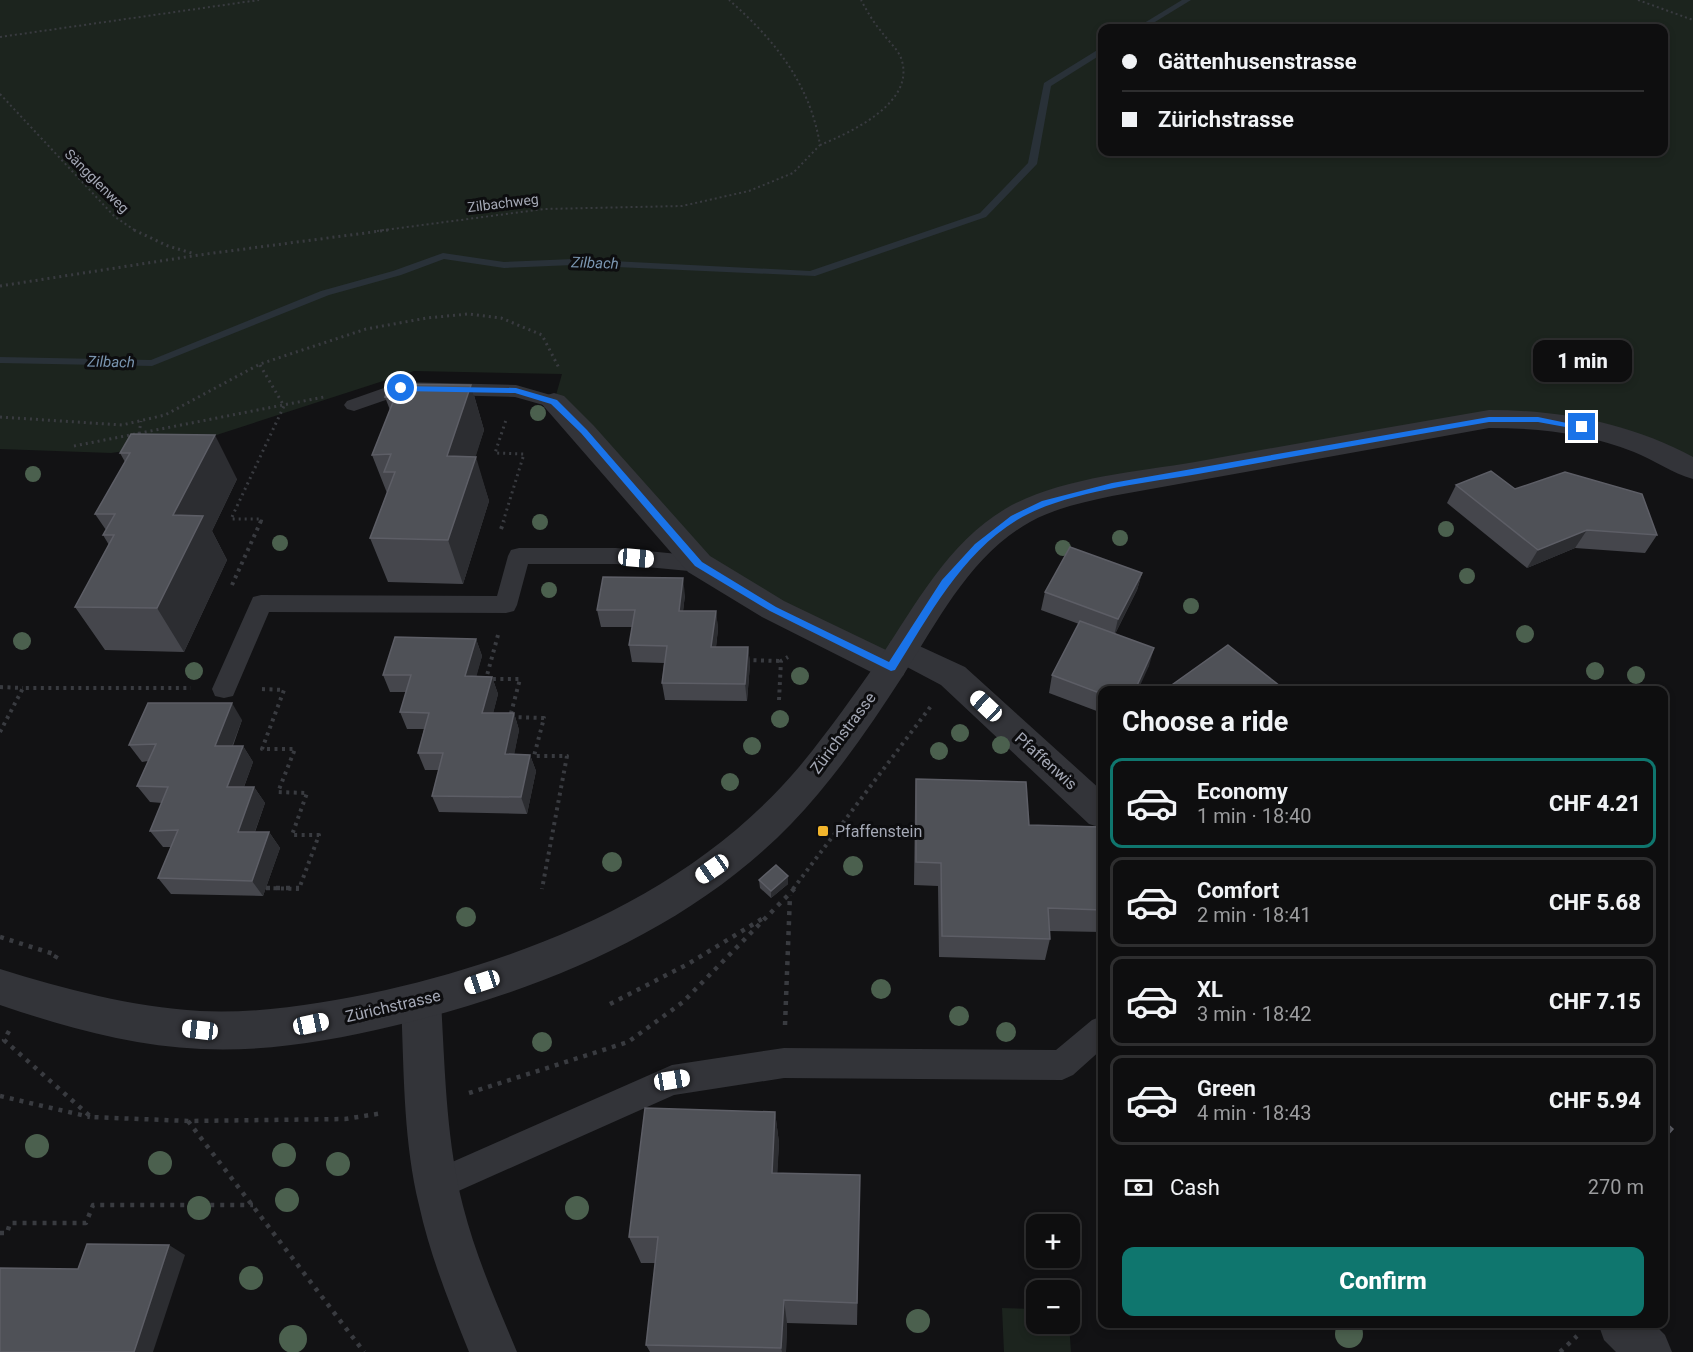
<!DOCTYPE html>
<meta charset="utf-8">
<style>
:root{--surface:#0e0e0f;--page:#171718;--text:#f1f3f6;--muted:#9b9c9e;--line:#2e2e2f;--accent:#0f766e}
body{margin:0;font-family:Roboto,sans-serif;background:var(--page);color:var(--text);height:100vh;display:flex;flex-direction:column;font-size:22px;white-space:nowrap}
*{box-sizing:border-box;margin:0}
p{font-size:20px;color:var(--muted)}
.icon{flex:none;width:33px;height:33px;fill:none;stroke:currentColor;stroke-width:2;stroke-linecap:round;stroke-linejoin:round}
.map{position:relative;flex:1;overflow:hidden}
.details{position:absolute;left:1098px;top:686px;width:570px;height:642px;display:flex;flex-direction:column;background:var(--surface);border-radius:12px;box-shadow:0 3px 9px #0003,0 0 0 2px var(--line)}
.details>*{flex:none}
.top-card{position:absolute;left:1098px;top:24px;width:570px;height:132px;border-radius:12px;box-shadow:0 3px 9px #0003,0 0 0 2px var(--line);display:grid;align-content:center;height:132px;padding:0 24px;background:var(--surface)}
.tools{position:absolute;left:1026px;top:1214px;display:grid;gap:12px}
.tools a{display:grid;place-items:center;width:54px;height:54px;border-radius:12px;background:var(--surface);box-shadow:0 3px 9px #0003,0 0 0 2px var(--line);font-size:30px}
.end{position:absolute;width:27px;height:27px;margin:-14px;border:8px solid #1a73e8;background:#fff;box-shadow:0 0 0 3px #fff}
.from{border-radius:50%}
.bubble{position:absolute;height:42px;border-radius:12px;background:var(--surface);box-shadow:0 3px 9px #0003,0 0 0 2px var(--line);font-size:20px;font-weight:800;line-height:42px;text-align:center}
.car{position:absolute;width:18px;height:36px;margin:-18px -9px;border-radius:8px;box-shadow:0 0 4px 2px #0007;background:linear-gradient(#fff 24%,#345 0 40%,#fff 0 76%,#345 0 86%,#fff 0)}
.top-card b{display:flex;align-items:center;gap:21px;height:57px;font-size:22px}
.top-card b+b{border-top:2px solid var(--line)}
.top-card i{width:15px;height:15px;background:var(--text)}
ul{padding:0;list-style:none}
li{display:flex;align-items:center;gap:18px;height:90px;margin:0 12px 9px;padding:0 12px;border:3px solid var(--line);border-radius:12px}
li div{flex:1}
li b{display:block;font-size:22px}
li em{font-style:normal;font-weight:800}
li.active{border-color:var(--accent)}
li>.icon{width:54px;height:54px;stroke-width:1.5}
h2{padding:0 24px;font-size:27px;line-height:72px}
.pay{display:flex;align-items:center;gap:15px;height:66px;padding:0 24px;font-size:22px}
.pay p{margin-inline-start:auto}
.cta{display:flex;gap:12px;margin-top:auto;padding:12px 24px}
.cta a{flex:1;height:69px;border-radius:12px;background:var(--accent);color:#fff;font-size:24px;font-weight:800;line-height:69px;text-align:center}
.map>svg:first-child{display:block}
</style>
<div class="map">
<svg width="1693" height="1352" viewBox="0 0 1693 1352">
<rect width="100%" height="100%" fill="#121214"/>
<g fill="#1c241e" fill-rule="evenodd">
<path d="M0 0H1693V469L1538 419 1112 486 1014 518 891 667 699 564 554 402 562 374 414 371 198 441 111 453 0 449ZM1102 28H1664V152H1102Z"/>
<polygon points="1002,1308 1036,1309 1036,1323 1069,1323 1071,1352 1004,1352"/>
</g>
<g fill="none" stroke-linecap="round" stroke-linejoin="round">
<g fill="#293138" fill-rule="evenodd">
<polygon points="1182,0 1191,0 1145,28 1136,28"/>
<polygon points="1099,49 1102,49 1102,54 1051,86 1037,164 986,217 815,276 573,265 504,268 444,259 401,275 329,295 152,366 0,363 0,357 151,360 321,291 393,271 443,253 504,262 573,259 810,271 980,213 1028,163 1044,83"/>
</g>
<g stroke="#393b40" stroke-width="2" stroke-dasharray="2 3" stroke-linecap="butt">
<polyline points="1638,0 1693,20"/>
<polyline points="0,37 259,0"/>
<polyline points="0,94 115,217 136,231"/>
<path d="M820 145C852 132 917 102 901 58 897 48 887 40 881 31 873 22 867 11 861 0"/>
<path d="M377 231 544 209 682 206 749 191 793 173 820 145C810 84 775 40 729 0"/>
</g>
<g stroke="#393b40" stroke-width="3" stroke-dasharray="2 4" stroke-linecap="butt">
<polyline points="134,230 168,246 195,254"/>
<polyline points="0,286 199,255 388,230"/>
<polyline points="260,365 284,406 231,519 262,519 261,522"/>
<polyline points="0,417 122,425 165,415 260,364 366,329 427,318 468,314 501,318 542,335 560,370"/>
<polyline points="139,434 141,421"/>
<polyline points="74,446 324,397"/>
<polyline points="503,522 524,454 495,453 506,420"/>
</g>
<g stroke="#393b40" stroke-width="4" stroke-dasharray="3 4.5" stroke-linecap="butt">
<polyline points="501,529 504,521"/>
<polyline points="232,585 261,521"/>
<polyline points="498,635 486,679 520,679 510,717 544,718 534,756 567,756 542,889"/>
<polyline points="746,660 781,661"/>
<polyline points="0,687 23,688"/>
<polyline points="262,689 284,690 262,749 295,749 278,792 307,793 292,835 319,835 299,889 266,888"/>
<polyline points="779,700 781,661 788,657"/>
<polyline points="0,732 23,688 191,688"/>
<polyline points="793,889 931,706"/>
</g>
<g stroke="#393b40" stroke-width="4.5" stroke-dasharray="4 6" stroke-linecap="butt">
<polyline points="266,888 299,888"/>
<polyline points="0,937 57,955 53,962"/>
<polyline points="610,1004 688,964 765,917"/>
<polyline points="785,1025 790,895"/>
<polyline points="9,1031 4,1040 91,1117 188,1121 345,1119 383,1113"/>
<polyline points="469,1093 628,1042 683,1002 795,888"/>
<polyline points="0,1096 90,1117"/>
<polyline points="188,1121 364,1352"/>
<polyline points="0,1233 7,1233 10,1223 86,1223 93,1205 253,1205"/>
<polyline points="1560,1352 1577,1336"/>
</g>
<g fill="#333439" fill-rule="evenodd">
<polygon points="401,382 516,385 561,398 564,402 561,406 554,408 515,397 403,394 354,411 347,409 344,405 347,401"/>
<polygon points="519,548 616,548 699,556 707,558 710,564 707,570 699,572 616,564 528,564 517,605 514,611 506,613 269,612 233,696 224,698 215,696 212,689 253,597 261,595 497,596 508,556 511,550"/>
<polygon points="1102,1016 1102,1049 1073,1075 1062,1080 784,1078 674,1095 436,1201 425,1196 420,1185 425,1174 672,1065 784,1048 1056,1050 1092,1020"/>
</g>
<g fill="#333439" fill-rule="evenodd">
<polygon points="554,393 564,396 594,426 710,556 784,601 886,650 891,641 902,638 965,667 1102,791 1102,828 1089,824 941,685 907,667 903,676 891,680 879,676 762,617 688,572 540,402 544,396"/>
<path d="M421 982 435 988 441 1001C445 1069 446 1139 463 1206 476 1257 497 1304 517 1352H469C450 1304 430 1256 419 1205 403 1139 404 1069 401 1001L407 988Z"/>
<polygon points="1598,1323 1653,1323 1665,1335 1672,1352 1616,1352 1604,1340"/>
</g>
<path fill="#333439" fill-rule="evenodd" d="M1489 410C1560 410 1630 423 1693 457V479C1672 473 1654 460 1634 452 1587 433 1539 428 1489 428L1112 496C1084 502 1055 508 1030 522 971 555 939 619 904 674 877 716 850 756 818 794 713 921 550 989 393 1026 330 1041 266 1052 201 1049 132 1046 65 1027 0 1005V969C65 989 131 1007 200 1011 262 1014 325 1003 386 990 540 954 694 891 799 767 828 732 854 695 880 658 916 604 948 543 1005 509 1058 478 1135 472 1195 462 1293 444 1391 427 1489 410Z"/>
</g>
<g fill="#4b604e">
<circle cx="538" cy="413" r="8"/>
<circle cx="33" cy="474" r="8"/>
<circle cx="540" cy="522" r="8"/>
<circle cx="1446" cy="529" r="8"/>
<circle cx="1120" cy="538" r="8"/>
<circle cx="280" cy="543" r="8"/>
<circle cx="1063" cy="548" r="8"/>
<circle cx="1467" cy="576" r="8"/>
<circle cx="549" cy="590" r="8"/>
<circle cx="1191" cy="606" r="8"/>
<circle cx="1525" cy="634" r="9"/>
<circle cx="22" cy="641" r="9"/>
<circle cx="194" cy="671" r="9"/>
<circle cx="1595" cy="671" r="9"/>
<circle cx="1636" cy="675" r="9"/>
<circle cx="800" cy="676" r="9"/>
<circle cx="780" cy="719" r="9"/>
<circle cx="960" cy="733" r="9"/>
<circle cx="1001" cy="745" r="9"/>
<circle cx="752" cy="746" r="9"/>
<circle cx="939" cy="751" r="9"/>
<circle cx="730" cy="782" r="9"/>
<circle cx="612" cy="862" r="10"/>
<circle cx="853" cy="866" r="10"/>
<circle cx="466" cy="917" r="10"/>
<circle cx="881" cy="989" r="10"/>
<circle cx="959" cy="1016" r="10"/>
<circle cx="1006" cy="1032" r="10"/>
<circle cx="542" cy="1042" r="10"/>
<circle cx="37" cy="1146" r="12"/>
<circle cx="284" cy="1155" r="12"/>
<circle cx="160" cy="1163" r="12"/>
<circle cx="338" cy="1164" r="12"/>
<circle cx="287" cy="1200" r="12"/>
<circle cx="199" cy="1208" r="12"/>
<circle cx="577" cy="1208" r="12"/>
<circle cx="251" cy="1278" r="12"/>
<circle cx="918" cy="1321" r="12"/>
<circle cx="1349" cy="1334" r="14"/>
<circle cx="293" cy="1339" r="14"/>
</g>
<g fill="#45464c">
<polygon points="471,385 484,430 475,457 489,501 463,584 388,582 370,538 387,493 372,455 390,410 385,397"/>
<polygon points="131,434 237,479 212,531 227,560 184,652 105,650 75,607 109,545 103,535 106,530 95,514 125,462 120,453"/>
<polygon points="1456,485 1515,489 1657,535 1645,553 1575,548 1527,568 1447,503"/>
<polygon points="1142,573 1137,590 1115,634 1149,666 1102,690 1102,713 1049,693 1052,675 1079,624 1041,610 1045,592"/>
<polygon points="685,595 683,611 716,611 718,629 716,647 748,647 750,664 747,701 665,700 662,683 664,663 632,662 629,645 632,627 601,627 597,610"/>
<polygon points="476,639 482,656 476,676 492,677 498,694 493,713 514,713 519,730 514,754 530,755 536,771 527,814 439,812 432,796 439,770 425,770 418,753 424,729 407,729 400,712 406,692 390,692 383,675"/>
<polygon points="242,720 233,746 243,746 253,762 244,787 254,787 265,803 255,832 269,832 280,848 263,896 171,894 158,878 171,847 163,847 150,831 162,803 150,802 137,786 148,761 142,762 129,745"/>
<polygon points="916,779 1029,825 1102,837 1102,932 1050,931 1050,939 1045,960 939,957 938,886 914,885 915,803"/>
<polygon points="788,876 788,884 771,898 760,888 759,880"/>
<polygon points="775,1112 779,1143 777,1173 860,1175 857,1325 787,1323 786,1352 650,1352 646,1345 655,1263 641,1263 629,1237"/>
</g>
<g fill="#2c2d31">
<polygon points="471,385 484,430 470,475 476,457 489,501 463,584 448,540 447,456"/>
<polygon points="215,435 237,479 212,531 227,560 184,652 157,608 173,515"/>
<polygon points="1587,530 1575,548 1527,568 1538,550"/>
<polygon points="1142,573 1137,590 1114,636 1118,619"/>
<polygon points="683,578 685,595 681,628 679,611"/>
<polygon points="716,611 718,629 714,664 711,647"/>
<polygon points="476,639 482,656 472,693 465,676"/>
<polygon points="748,647 750,664 747,701 745,684"/>
<polygon points="1154,648 1149,666 1138,690 1135,690"/>
<polygon points="492,677 498,694 489,730 482,713"/>
<polygon points="232,703 242,720 226,762 215,746"/>
<polygon points="514,713 519,730 511,771 505,754"/>
<polygon points="243,746 253,762 238,803 227,787"/>
<polygon points="530,755 536,771 527,814 521,797"/>
<polygon points="254,787 265,803 249,848 238,832"/>
<polygon points="269,832 280,848 263,896 252,881"/>
<polygon points="788,876 788,884 771,898 771,891"/>
<polygon points="775,1112 779,1143 776,1201 772,1173"/>
<polygon points="169,1245 185,1255 153,1352 134,1352"/>
<polygon points="784,1300 787,1323 786,1352 782,1352 781,1348"/>
</g>
<g fill="#4f5157" stroke="#5d5e66" stroke-width="1.5">
<polygon points="390,384 471,385 447,456 476,457 448,540 370,538 395,472 384,472 391,454 372,455 395,397 385,397"/>
<polygon points="131,434 215,435 173,515 203,516 157,608 75,607 114,535 103,535 115,514 95,514 130,453 120,453"/>
<polygon points="1491,471 1515,489 1565,472 1642,494 1657,535 1587,530 1538,550 1456,485"/>
<polygon points="1070,547 1142,573 1118,619 1045,592"/>
<polygon points="603,577 683,578 679,611 716,611 711,647 748,647 745,684 662,683 667,646 629,645 635,610 597,610"/>
<polygon points="1080,621 1154,648 1135,690 1102,690 1102,694 1052,675"/>
<polygon points="395,637 476,639 465,676 492,677 482,713 514,713 505,754 530,755 521,797 432,796 443,753 418,753 429,713 400,712 411,675 383,675"/>
<polygon points="1228,645 1285,690 1173,690 1169,687"/>
<polygon points="148,703 232,703 215,746 243,746 227,787 254,787 238,832 269,832 252,881 158,878 178,830 150,831 168,787 137,786 156,744 129,745"/>
<polygon points="916,779 1026,782 1029,825 1101,827 1102,837 1102,910 1048,908 1050,939 942,936 941,863 916,862"/>
<polygon points="776,865 788,876 771,891 759,880"/>
<polygon points="645,1108 775,1112 772,1173 860,1175 857,1303 784,1300 781,1348 646,1345 658,1237 629,1237"/>
<polygon points="1664,1121 1673,1129 1664,1139"/>
<polygon points="87,1244 169,1245 134,1352 0,1352 0,1268 78,1269"/>
</g>
<path fill="#1a73e8" d="M398 386 516 388 557 400 587 430 702 562 776 607 889 662 942 580 975 544 1011 516 1042 501 1112 483 1489 417H1538L1586 427 1582 430 1538 422H1489C1392 439 1295 456 1198 474 1145 483 1063 492 1017 520 961 554 929 616 895 670L891 671 770 611 695 566 581 433 551 404 515 393 401 391 398 390Z"/>
<rect fill="#f2b52c" stroke="#0d0d0f" stroke-width="2" x="817" y="825" width="12" height="12" rx="3"/>
<g text-anchor="middle" dominant-baseline="central" stroke-width="6" stroke-linejoin="round" paint-order="stroke">
<g font-size="14" fill="#a4a8b5" stroke="#0d0d0f">
<text transform="translate(97 181) rotate(45)">Sängglenweg</text>
<text transform="translate(503 203) rotate(-7)">Zilbachweg</text>
</g>
<g font-size="15" font-style="italic" fill="#7a95b0" stroke="#0d0d0f">
<text transform="translate(595 263) rotate(2)">Zilbach</text>
<text transform="translate(111 362) rotate(1)">Zilbach</text>
</g>
<g font-size="16" fill="#a4a8b5" stroke="#0d0d0f">
<text transform="translate(843 733) rotate(-53)">Zürichstrasse</text>
<text transform="translate(1046 761) rotate(42)">Pfaffenwis</text>
<text transform="translate(393 1006) rotate(-13)">Zürichstrasse</text>
</g>
<g font-size="16" fill="#a4a8b5" stroke="#0d0d0f" text-anchor="start">
<text x="835" y="831">Pfaffenstein</text>
</g>
</g>
</svg>
<div class="tools">
<a>+</a>
<a>−</a>
</div>
<i class="end from" style="left:401px;top:388px"></i>
<i class="end" style="left:1582px;top:427px"></i>
<div class="bubble" style="left:1533px;top:340px;width:99px">1 min</div>
<i class="car" style="left:636px;top:558px;rotate:95deg"></i>
<i class="car" style="left:986px;top:706px;rotate:313deg"></i>
<i class="car" style="left:712px;top:869px;rotate:235deg"></i>
<i class="car" style="left:482px;top:982px;rotate:252deg"></i>
<i class="car" style="left:311px;top:1024px;rotate:78deg"></i>
<i class="car" style="left:200px;top:1030px;rotate:277deg"></i>
<i class="car" style="left:672px;top:1080px;rotate:81deg"></i>
<div class="top-card">
<b><i class="from"></i>Gättenhusenstrasse</b>
<b><i></i>Zürichstrasse</b>
</div>
<section class="details">
<h2>Choose a ride</h2>
<ul>
<li class="active"><svg class="icon" aria-label="car" viewBox="0 0 24 24"><path d="M5 17H2v-5l4-1 3-4h7l3 4 3 1v5h-3M9 17h6M6 11h13"/><circle cx="7" cy="17" r="2"/><circle cx="17" cy="17" r="2"/></svg><div><b>Economy</b><p>1 min · 18:40</p></div><em>CHF 4.21</em></li>
<li><svg class="icon" aria-label="car" viewBox="0 0 24 24"><path d="M5 17H2v-5l4-1 3-4h7l3 4 3 1v5h-3M9 17h6M6 11h13"/><circle cx="7" cy="17" r="2"/><circle cx="17" cy="17" r="2"/></svg><div><b>Comfort</b><p>2 min · 18:41</p></div><em>CHF 5.68</em></li>
<li><svg class="icon" aria-label="car" viewBox="0 0 24 24"><path d="M5 17H2v-5l4-1 3-4h7l3 4 3 1v5h-3M9 17h6M6 11h13"/><circle cx="7" cy="17" r="2"/><circle cx="17" cy="17" r="2"/></svg><div><b>XL</b><p>3 min · 18:42</p></div><em>CHF 7.15</em></li>
<li><svg class="icon" aria-label="car" viewBox="0 0 24 24"><path d="M5 17H2v-5l4-1 3-4h7l3 4 3 1v5h-3M9 17h6M6 11h13"/><circle cx="7" cy="17" r="2"/><circle cx="17" cy="17" r="2"/></svg><div><b>Green</b><p>4 min · 18:43</p></div><em>CHF 5.94</em></li>
</ul>
<div class="pay"><svg class="icon" aria-label="cash" viewBox="0 0 24 24"><path d="M3 7h18v10H3z"/><circle cx="12" cy="12" r="2"/></svg>Cash<p>270 m</p></div>
<div class="cta"><a>Confirm</a></div>
</section>
</div>
